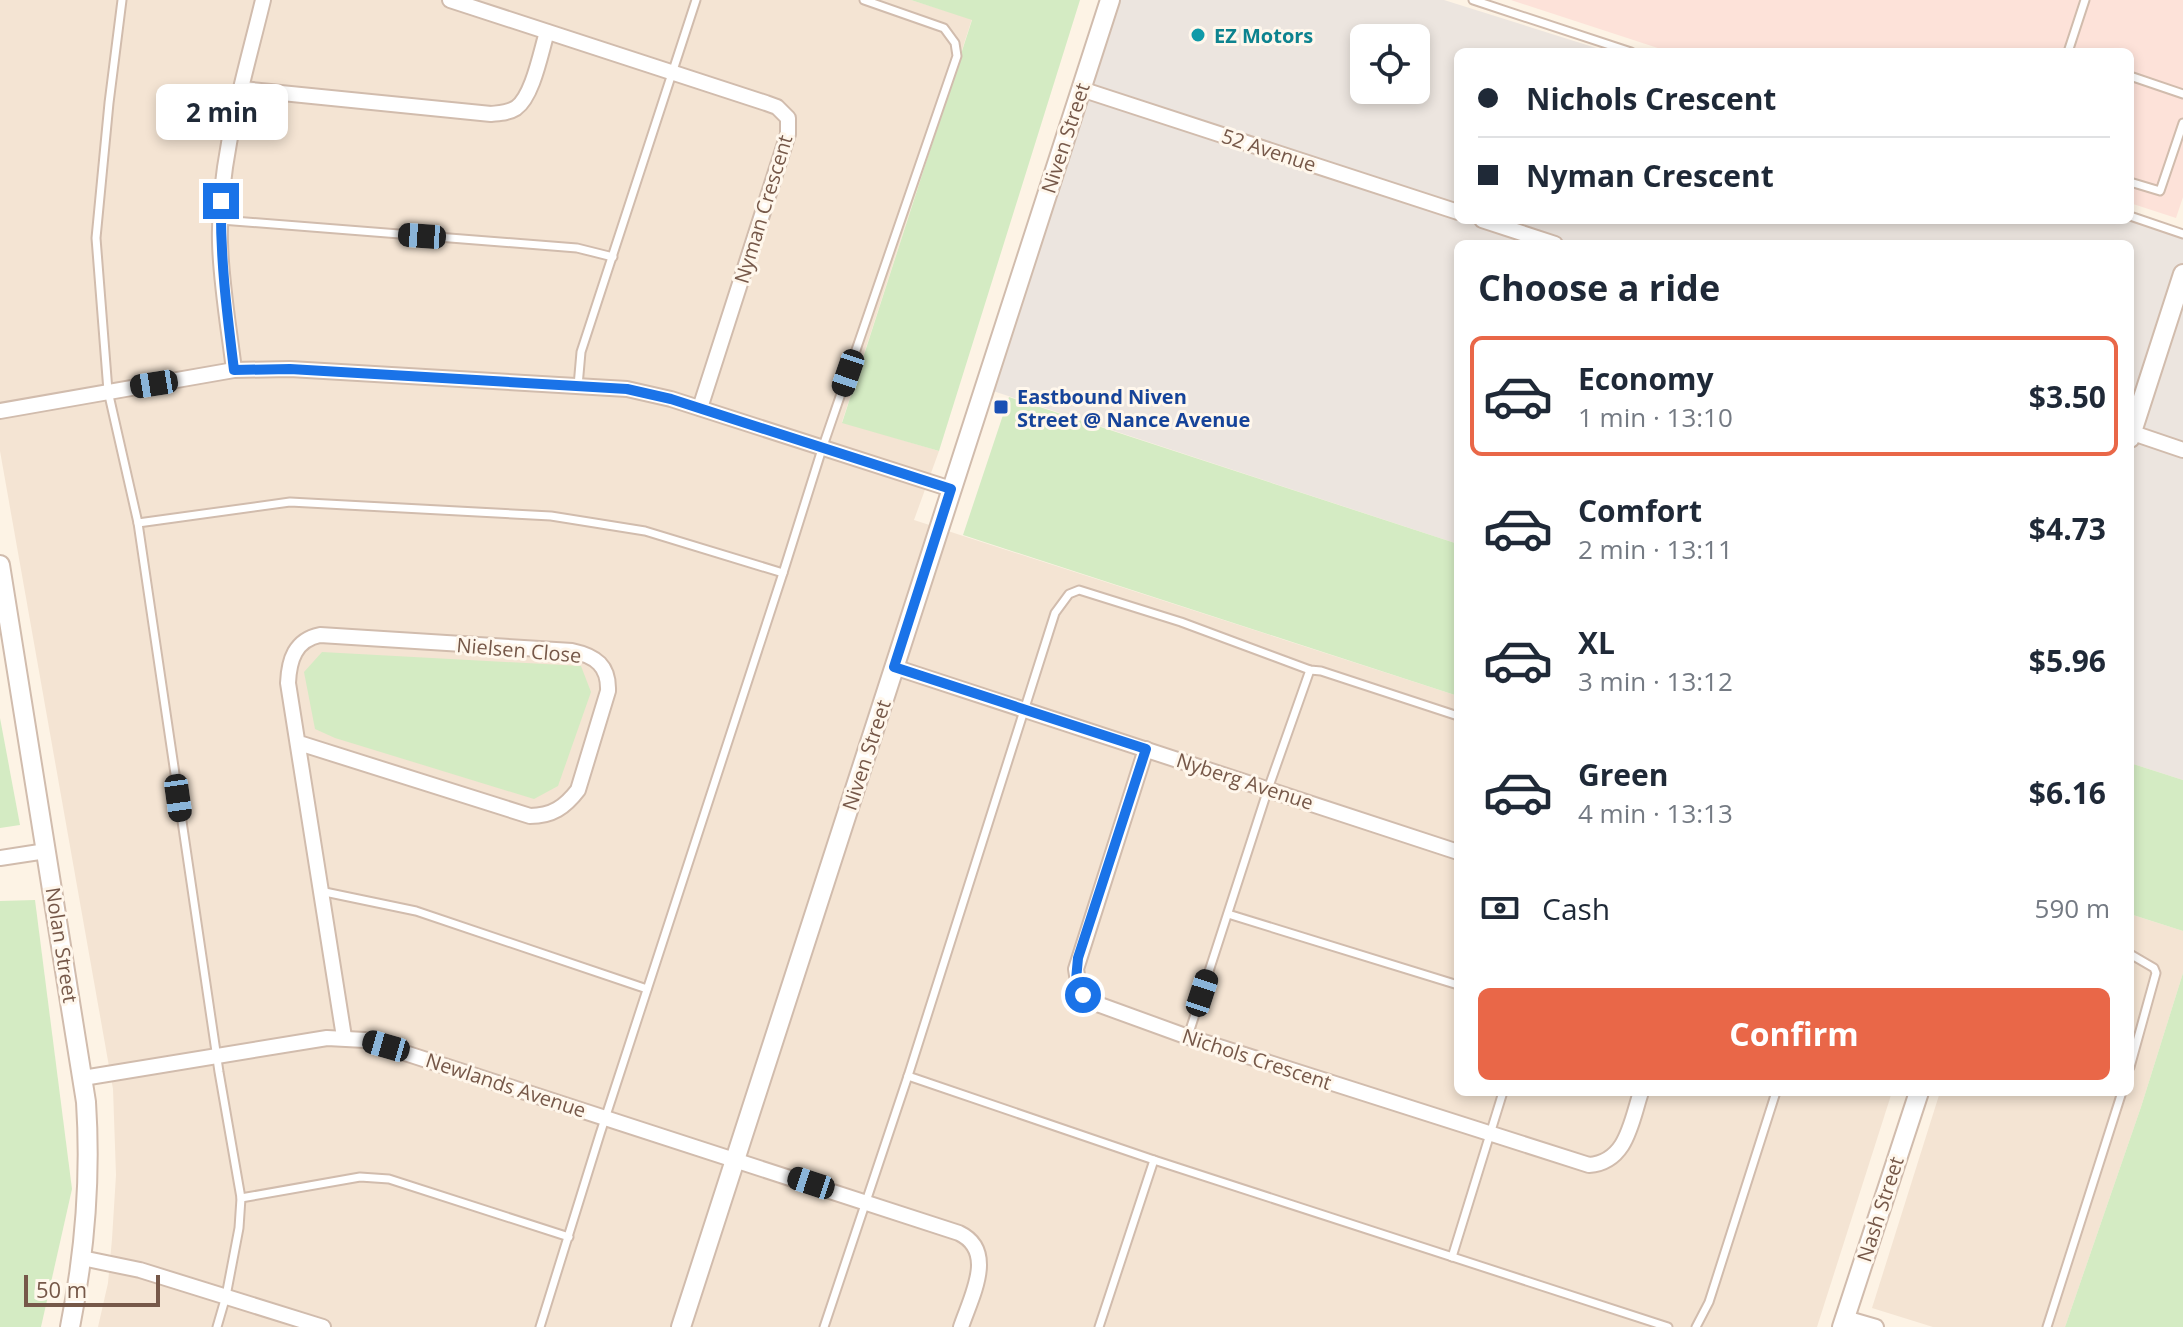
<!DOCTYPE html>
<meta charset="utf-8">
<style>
:root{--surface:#fff;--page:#f6f6f7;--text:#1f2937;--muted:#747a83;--line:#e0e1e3;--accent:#e96748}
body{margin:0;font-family:"Open Sans",sans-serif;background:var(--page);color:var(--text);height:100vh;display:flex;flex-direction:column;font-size:30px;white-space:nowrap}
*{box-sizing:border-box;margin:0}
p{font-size:26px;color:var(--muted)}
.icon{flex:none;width:44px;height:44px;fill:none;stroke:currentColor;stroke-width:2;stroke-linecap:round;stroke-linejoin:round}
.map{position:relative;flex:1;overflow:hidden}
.drawer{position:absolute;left:1454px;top:240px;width:680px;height:856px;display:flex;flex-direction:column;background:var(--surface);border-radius:12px;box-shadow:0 4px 12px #0003}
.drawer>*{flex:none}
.top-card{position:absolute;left:1454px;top:48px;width:680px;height:176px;border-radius:12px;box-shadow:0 4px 12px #0003;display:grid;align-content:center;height:176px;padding:0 24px;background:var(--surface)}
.fabs{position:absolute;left:1350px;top:24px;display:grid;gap:16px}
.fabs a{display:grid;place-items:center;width:80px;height:80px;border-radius:12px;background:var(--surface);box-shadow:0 4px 12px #0003;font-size:40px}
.scale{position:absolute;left:24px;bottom:20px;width:136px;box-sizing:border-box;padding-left:8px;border:4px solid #765849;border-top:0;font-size:22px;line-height:28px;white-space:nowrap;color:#765849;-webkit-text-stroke:6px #fff7ec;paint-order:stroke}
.end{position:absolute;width:36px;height:36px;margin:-18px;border:10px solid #1a73e8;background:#fff;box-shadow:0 0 0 4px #fff}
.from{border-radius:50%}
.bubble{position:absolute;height:56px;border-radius:12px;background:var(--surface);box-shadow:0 4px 12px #0003;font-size:26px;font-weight:700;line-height:56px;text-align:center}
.car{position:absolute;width:24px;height:48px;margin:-24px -12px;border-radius:10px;box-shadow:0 0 6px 2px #0007;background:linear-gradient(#222 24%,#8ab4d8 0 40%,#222 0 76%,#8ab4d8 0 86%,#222 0)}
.top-card b{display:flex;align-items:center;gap:28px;height:76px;font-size:30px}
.top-card b+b{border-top:2px solid var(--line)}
.top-card i{width:20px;height:20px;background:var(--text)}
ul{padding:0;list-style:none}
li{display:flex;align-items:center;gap:24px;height:120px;margin:0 16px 12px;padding:0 8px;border:4px solid transparent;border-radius:12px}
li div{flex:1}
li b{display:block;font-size:30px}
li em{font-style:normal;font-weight:700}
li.current{border-color:var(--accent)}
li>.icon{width:72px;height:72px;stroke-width:1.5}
h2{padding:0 24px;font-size:36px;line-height:96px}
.pay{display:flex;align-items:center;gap:20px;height:88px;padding:0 24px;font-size:30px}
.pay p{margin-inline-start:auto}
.primary-button{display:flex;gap:16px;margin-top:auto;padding:16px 24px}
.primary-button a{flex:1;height:92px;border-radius:12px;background:var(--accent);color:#fff;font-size:32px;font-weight:700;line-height:92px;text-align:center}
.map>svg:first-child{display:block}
</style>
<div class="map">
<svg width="2183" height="1327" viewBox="0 0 2183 1327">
<rect width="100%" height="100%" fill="#fdf3e5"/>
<g fill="#f4e4d3">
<polygon points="0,0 911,0 972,19 842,422 939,451 914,520 1458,696 1458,1092 1892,1092 1817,1327 98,1327 108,1283 112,1239 116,1175 113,1089 0,451"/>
<polygon points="2130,914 2183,931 2183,973 2141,1107 2065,1327 1933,1327 1872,1308 1940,1092 2130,1092"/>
</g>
<polygon fill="#fde2d9" points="1511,0 2183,0 2183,197 2176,218 2130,203 2130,52 1670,52"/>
<path fill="#ece5df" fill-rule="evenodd" d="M1110 0H1444L1609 52H1458V220H2130V217L2183 234V780L2130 763V244H1458V544L984 388ZM1364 38H1416V90H1364Z"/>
<g fill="#d4ebc3">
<polygon points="911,0 1080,0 939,451 842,423 972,20"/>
<polygon points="1009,397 1458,544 1458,696 963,535"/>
<polygon points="322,652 581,666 591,692 558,786 534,799 335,738 315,729 304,672"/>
<polygon points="0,718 20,825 0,828"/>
<polygon points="2130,763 2183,780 2183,931 2130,914"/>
<polygon points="35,900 72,1189 41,1327 0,1327 0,901"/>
<polygon points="2183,973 2183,1327 2065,1327 2141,1107"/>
</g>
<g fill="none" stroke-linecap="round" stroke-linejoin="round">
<defs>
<g id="service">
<polyline points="122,0 109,103 96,238 108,391 138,523 219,1072 241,1198 239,1228 226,1296 217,1327"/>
<polyline points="1473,0 1631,52"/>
<polyline points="2068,52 2085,0"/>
<polyline points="2130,76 2183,94"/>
<polyline points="2130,182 2160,191 2183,123"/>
<polyline points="2130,216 2183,234"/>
<polyline points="221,220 577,248 613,257"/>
<polyline points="578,386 581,352 696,0"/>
<polyline points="138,523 290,502 551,516 645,531 783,573"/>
<polyline points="320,891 416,911 647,989"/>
<polyline points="1228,914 1458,985"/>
<polyline points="2130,954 2154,968 2156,973 2130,1067"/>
<polyline points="1188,1036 1268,789 1310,670"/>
<polyline points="908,1076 1154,1160 1668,1327"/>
<polyline points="241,1198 360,1177 389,1179 569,1237"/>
<polyline points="1452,1257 1503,1092"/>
<polyline points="540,1327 600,1134 783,573 822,449 957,56 955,43 944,28 864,0"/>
<polyline points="824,1327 908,1076 1055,613 1069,594 1079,590 1181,622 1310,670 1321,671 1458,716"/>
<polyline points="1099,1327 1154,1160"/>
<polyline points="1696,1327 1709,1302 1776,1092"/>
<polyline points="2047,1327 2122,1092"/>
</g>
<g id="minor">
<polyline points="450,0 766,103 777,107 788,118 788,134 700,408"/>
<path d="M242 89 491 114C500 113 508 113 516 108 533 96 541 51 547 32"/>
<polyline points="1081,89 1458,212"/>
<polyline points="1482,220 1555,244"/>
<path d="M234 370C229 328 221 285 220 242 218 160 244 79 263 0"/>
<polyline points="0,411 234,370 290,369 627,389 671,399 951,489"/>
<polyline points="2130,432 2183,450"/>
<polyline points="894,667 1458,852"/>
<path d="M299 743 530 816C552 816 565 807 578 790L608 691C609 666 596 656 572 651L320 635C295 640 289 660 288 683L344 1037"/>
<path d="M1146 749 1076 969 1079 988 1089 1001 1188 1037 1589 1165C1627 1162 1631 1122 1641 1092"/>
<polyline points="0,858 46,851"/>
<path d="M83 1078 327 1038 365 1040 959 1233C997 1251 971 1297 961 1327"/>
<polyline points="82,1258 140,1270 323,1327"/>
<polyline points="1845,1318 1876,1327"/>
</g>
<g id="tertiary">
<polyline points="2130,438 2183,274"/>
<path d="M0 565 86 1102C91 1178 85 1252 70 1327"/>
<polyline points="681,1327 1110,0"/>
<polyline points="1842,1327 1919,1092"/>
</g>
</defs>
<use href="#service" stroke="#d1bcad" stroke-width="11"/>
<use href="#minor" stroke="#d1bcad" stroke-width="18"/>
<use href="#tertiary" stroke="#d1bcad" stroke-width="22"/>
<use href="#service" stroke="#fff" stroke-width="7"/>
<use href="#minor" stroke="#fff" stroke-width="14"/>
<use href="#tertiary" stroke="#fff" stroke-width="18"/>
</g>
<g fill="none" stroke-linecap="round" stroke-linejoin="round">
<path stroke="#1a73e8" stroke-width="10" d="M221 201C220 258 227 313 234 370L290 369 627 389 671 399 951 489 894 667 1146 749 1078 958 1076 980 1083 995"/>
</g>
<circle fill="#0f9aa8" stroke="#fff7ec" stroke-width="3" cx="1198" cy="35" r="8"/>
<rect fill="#1a4fb4" stroke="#fff7ec" stroke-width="3" x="993" y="399" width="16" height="16" rx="4"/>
<g text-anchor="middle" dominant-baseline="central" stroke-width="6" stroke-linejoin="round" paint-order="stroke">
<g font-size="20" font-weight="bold" fill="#0d838f" stroke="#fff7ec" text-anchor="start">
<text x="1214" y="35">EZ Motors</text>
</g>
<g font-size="20" fill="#765849" stroke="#fff7ec">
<text transform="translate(1065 138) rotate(-72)">Niven Street</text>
<text transform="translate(1269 150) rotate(18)">52 Avenue</text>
<text transform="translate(763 209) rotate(-73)">Nyman Crescent</text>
<text transform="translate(519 650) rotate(5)">Nielsen Close</text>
<text transform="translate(866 755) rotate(-72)">Niven Street</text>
<text transform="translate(1245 781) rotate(18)">Nyberg Avenue</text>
<text transform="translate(62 945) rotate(81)">Nolan Street</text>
<text transform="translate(1257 1059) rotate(18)">Nichols Crescent</text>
<text transform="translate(506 1085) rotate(18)">Newlands Avenue</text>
<text transform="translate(1880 1209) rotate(-72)">Nash Street</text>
</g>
<g font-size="20" font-weight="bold" fill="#164399" stroke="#fff7ec" text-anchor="start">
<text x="1017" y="396">Eastbound Niven<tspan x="1017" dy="23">Street @ Nance Avenue</tspan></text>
</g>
</g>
</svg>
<div class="fabs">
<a><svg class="icon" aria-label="locate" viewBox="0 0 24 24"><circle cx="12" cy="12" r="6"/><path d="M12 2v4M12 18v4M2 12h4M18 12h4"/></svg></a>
</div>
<div class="scale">50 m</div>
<i class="end from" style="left:1083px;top:995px"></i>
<i class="end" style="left:221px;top:201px"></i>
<div class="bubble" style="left:156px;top:84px;width:132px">2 min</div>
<i class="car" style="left:422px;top:236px;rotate:274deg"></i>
<i class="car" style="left:848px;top:373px;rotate:199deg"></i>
<i class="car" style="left:154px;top:384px;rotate:261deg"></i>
<i class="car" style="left:178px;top:798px;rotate:172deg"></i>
<i class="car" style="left:1202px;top:993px;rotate:18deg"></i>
<i class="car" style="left:386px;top:1046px;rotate:286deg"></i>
<i class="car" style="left:811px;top:1183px;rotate:288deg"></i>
<div class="top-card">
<b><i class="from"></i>Nichols Crescent</b>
<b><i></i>Nyman Crescent</b>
</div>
<section class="drawer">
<h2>Choose a ride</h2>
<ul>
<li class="current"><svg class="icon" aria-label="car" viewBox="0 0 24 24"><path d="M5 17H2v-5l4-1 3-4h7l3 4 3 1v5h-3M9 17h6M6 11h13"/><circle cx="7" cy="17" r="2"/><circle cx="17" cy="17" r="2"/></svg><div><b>Economy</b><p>1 min · 13:10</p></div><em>$3.50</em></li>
<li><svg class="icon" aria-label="car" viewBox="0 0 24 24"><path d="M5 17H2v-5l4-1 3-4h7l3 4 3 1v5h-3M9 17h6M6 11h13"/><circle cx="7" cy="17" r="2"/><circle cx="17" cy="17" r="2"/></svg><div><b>Comfort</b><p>2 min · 13:11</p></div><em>$4.73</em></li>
<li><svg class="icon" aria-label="car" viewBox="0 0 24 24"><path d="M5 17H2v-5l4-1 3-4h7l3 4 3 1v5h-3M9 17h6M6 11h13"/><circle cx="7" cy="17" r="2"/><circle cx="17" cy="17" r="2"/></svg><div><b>XL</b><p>3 min · 13:12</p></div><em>$5.96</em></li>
<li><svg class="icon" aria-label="car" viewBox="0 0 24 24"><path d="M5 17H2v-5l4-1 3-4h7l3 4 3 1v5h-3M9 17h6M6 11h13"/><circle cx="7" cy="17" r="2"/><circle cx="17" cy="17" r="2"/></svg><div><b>Green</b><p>4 min · 13:13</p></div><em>$6.16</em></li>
</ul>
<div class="pay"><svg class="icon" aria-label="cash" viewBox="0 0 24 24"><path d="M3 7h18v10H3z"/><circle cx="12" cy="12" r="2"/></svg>Cash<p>590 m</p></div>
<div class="primary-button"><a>Confirm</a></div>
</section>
</div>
